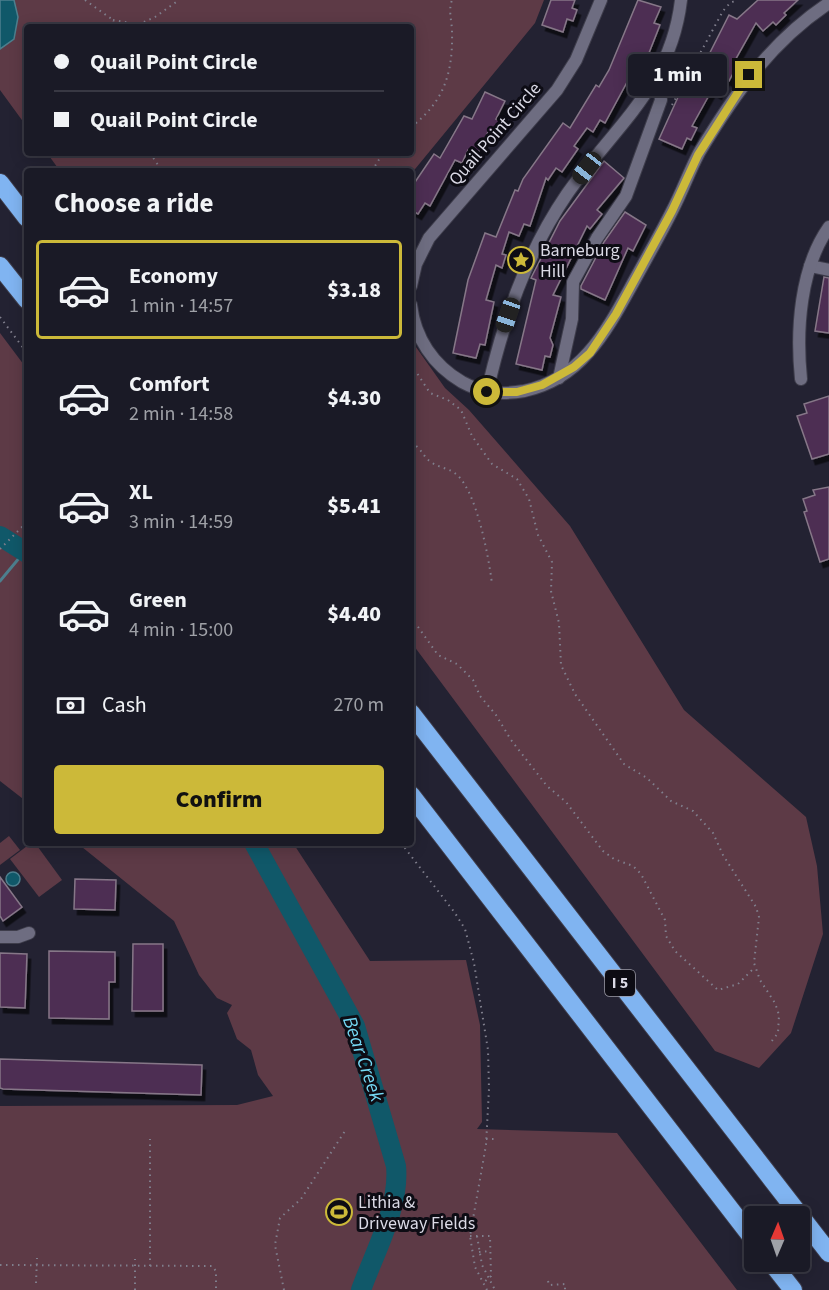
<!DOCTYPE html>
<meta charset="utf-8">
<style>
:root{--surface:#1a1a26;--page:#272732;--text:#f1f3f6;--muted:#9fa1a7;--line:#383843;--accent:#ccb939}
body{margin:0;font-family:"Source Sans 3",sans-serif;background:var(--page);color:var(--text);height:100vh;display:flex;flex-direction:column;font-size:22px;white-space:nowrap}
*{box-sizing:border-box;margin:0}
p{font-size:20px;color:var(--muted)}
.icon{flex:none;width:33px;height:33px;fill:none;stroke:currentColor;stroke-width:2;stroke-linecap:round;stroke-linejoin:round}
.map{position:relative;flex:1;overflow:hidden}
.details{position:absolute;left:24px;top:168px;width:390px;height:678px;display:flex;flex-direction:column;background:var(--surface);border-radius:6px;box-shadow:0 3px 15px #0003,0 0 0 2px var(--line)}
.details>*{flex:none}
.banner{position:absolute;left:24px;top:24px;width:390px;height:132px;border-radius:6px;box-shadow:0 3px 15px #0003,0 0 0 2px var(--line);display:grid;align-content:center;height:132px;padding:0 30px;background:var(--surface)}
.needle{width:39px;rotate:2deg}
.controls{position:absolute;left:744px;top:1206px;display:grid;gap:12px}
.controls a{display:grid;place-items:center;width:66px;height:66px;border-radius:6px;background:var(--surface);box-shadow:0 3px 15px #0003,0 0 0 2px var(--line);font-size:30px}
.end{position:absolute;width:27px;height:27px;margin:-14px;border:8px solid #ccb939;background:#111;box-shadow:0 0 0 3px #111}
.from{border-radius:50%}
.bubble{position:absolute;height:42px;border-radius:6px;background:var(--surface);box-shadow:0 3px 15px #0003,0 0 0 2px var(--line);font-size:20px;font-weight:800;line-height:42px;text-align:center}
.car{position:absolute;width:18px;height:36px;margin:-18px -9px;border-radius:8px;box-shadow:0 0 4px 2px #0007;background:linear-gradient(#222 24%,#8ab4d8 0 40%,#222 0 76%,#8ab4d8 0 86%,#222 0)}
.banner b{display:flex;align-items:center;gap:21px;height:57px;font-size:22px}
.banner b+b{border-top:2px solid var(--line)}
.banner i{width:15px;height:15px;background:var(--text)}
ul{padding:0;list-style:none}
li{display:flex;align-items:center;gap:18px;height:99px;margin:0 12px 9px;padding:0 18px;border:3px solid transparent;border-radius:6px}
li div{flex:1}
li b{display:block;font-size:22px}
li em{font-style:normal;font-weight:800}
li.active{border-color:var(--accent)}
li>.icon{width:54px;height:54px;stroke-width:1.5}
h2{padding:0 30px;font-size:27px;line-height:72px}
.pay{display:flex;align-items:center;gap:15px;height:66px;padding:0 30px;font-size:22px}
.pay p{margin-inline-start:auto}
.action{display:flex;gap:12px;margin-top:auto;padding:12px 30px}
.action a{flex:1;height:69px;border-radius:6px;background:var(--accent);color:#111;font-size:24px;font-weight:800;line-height:69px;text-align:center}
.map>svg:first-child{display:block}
</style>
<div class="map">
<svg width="829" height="1290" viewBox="0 0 829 1290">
<defs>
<filter id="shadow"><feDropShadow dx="3.5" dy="5.5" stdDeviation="0" flood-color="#0009"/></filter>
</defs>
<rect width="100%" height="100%" fill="#232232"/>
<g fill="#5d3a46">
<polygon points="0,0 544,0 535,23 411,174 411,171 60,171 47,153 411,153 411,27 27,27 27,127 0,90"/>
<polygon points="0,333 27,369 27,802 0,781"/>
<polygon points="411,340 445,388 469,410 570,526 684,710 806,817 817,866 823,934 791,1033 759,1068 715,1051 411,642"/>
<polygon points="9,836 20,850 0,865 0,843"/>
<polygon points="31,843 35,843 62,880 39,897 10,859"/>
<polygon points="77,843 293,843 370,961 466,960 480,1025 482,1122 477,1129 617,1133 737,1290 0,1290 0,1106 237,1105 273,1096 258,1075 251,1050 237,1039 227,1013 232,1005 217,998 199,975 174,921"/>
</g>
<g fill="#105869" stroke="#4d7f8e" stroke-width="1.5">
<polygon points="0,0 14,0 18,17 14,39 0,49"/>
<circle cx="13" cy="879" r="7"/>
</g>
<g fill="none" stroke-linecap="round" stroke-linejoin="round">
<polyline stroke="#4d7f8e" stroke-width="3" points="0,581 25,551"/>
<g stroke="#105869" stroke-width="20">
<polyline points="0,536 27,553"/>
<path d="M254 843 355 1026 396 1166C400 1207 375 1251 361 1290"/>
</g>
</g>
<g fill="#4e2f53" stroke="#867788" stroke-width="1.5" filter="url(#shadow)">
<polygon points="551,0 575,0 572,8 577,10 573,21 567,19 563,32 542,25"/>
<polygon points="638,0 661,7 654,23 660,25 645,63 639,60 605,123 600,120 593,132 587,128 574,146 578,149 562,172 556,168 548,180 546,178 530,226 524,224 519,236 509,232 502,254 506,255 502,268 496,265 486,300 494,302 485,345 480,344 476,358 453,353 468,280 485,233 496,237 515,190 518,191 523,179 563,123 570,128 596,85 599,87 609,70"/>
<polygon points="758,0 798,0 784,13 786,15 776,25 773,22 763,31 756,23 733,64 737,66 729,81 726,79 718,94 712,90 692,126 697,128 691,140 687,138 682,149 659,139 684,84 692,88 729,15 737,19"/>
<polygon points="485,92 505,101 496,119 501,121 494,135 488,132 477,155 468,150 462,163 455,160 430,206 425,203 418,214 411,210 411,188 434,154 440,158 464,116 472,119"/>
<polygon points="604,161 624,178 597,210 602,214 590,229 587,226 553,295 561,297 550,338 553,345 550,357 545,356 542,370 516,364 536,280 531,278 533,274 560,221"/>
<polygon points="625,212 646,225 633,251 628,248 605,300 581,289 581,286 604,242"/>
<polygon points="824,277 829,278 829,333 815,331"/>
<polygon points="829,396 829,454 812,459 797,416 807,413 804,404"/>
<polygon points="829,487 829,559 820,562 804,512 807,511 803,499 815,495 813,490"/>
<polygon points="0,877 22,907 3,921 0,916"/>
<polygon points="75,879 116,880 115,910 74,909"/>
<polygon points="133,944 163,944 163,1011 132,1011"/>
<polygon points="49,951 115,952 115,982 109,982 109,1019 49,1018"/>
<polygon points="0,953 27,954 25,1008 0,1007"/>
<polygon points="0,1059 202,1065 201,1095 3,1089 0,1088"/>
</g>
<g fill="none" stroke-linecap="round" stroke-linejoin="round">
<defs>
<g id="minor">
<polyline points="810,266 829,270"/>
<polyline points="411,286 416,264 429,238 557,90 576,60 601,0"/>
<path d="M411 305C415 338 433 365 462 382 482 393 501 395 524 391 582 379 607 330 633 283 646 259 660 235 672 211 682 192 689 172 699 153 734 95 771 41 829 3"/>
<polyline points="559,378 572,319 573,282 597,238 626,196 661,100 658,73"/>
<path d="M801 379C796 330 800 268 829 227"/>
<path d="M487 392C503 322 526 254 567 194 613 128 671 87 681 0"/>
<polyline points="0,937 18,937 29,933"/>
</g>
<g id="highway">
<polyline points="0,183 27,218"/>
<polyline points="0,266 27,300"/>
<polyline points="411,713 829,1253"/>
<polyline points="411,795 754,1240"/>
<polyline points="771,1262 793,1290"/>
</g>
</defs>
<use href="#minor" stroke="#3e3d4b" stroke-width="14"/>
<use href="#highway" stroke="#3e3d4b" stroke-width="20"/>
<g stroke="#807f8d" stroke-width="2" stroke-dasharray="1.5 4.5" stroke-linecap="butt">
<polyline points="85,0 113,20 114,27"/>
<polyline points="113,20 136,24"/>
<polyline points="133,27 155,17 179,0"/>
<polyline points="672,105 723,11 730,3 737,0"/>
<path d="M411 127C444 102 453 73 452 32 452 21 448 11 452 0"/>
<polyline points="150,153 162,171"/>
<polyline points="372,171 383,153"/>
<polyline points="0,317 27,353"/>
<polyline points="411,364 430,393 448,400 461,410 472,436 492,464 517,479 529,499 538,535 552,562 551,591 559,623 561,665 575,694 624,764 647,778 671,801 693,811 713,833 723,855 756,907 759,917 754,963 760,980 775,1003 779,1015 778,1033 771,1042"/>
<path d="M411 443C421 447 423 457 431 462 439 468 449 468 456 474 477 491 489 559 492 584"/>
<polyline points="0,549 27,522"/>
<polyline points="411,617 438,655 457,664 473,680 480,696 496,715 511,740 547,786 566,802 603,851 614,859 633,866 641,874 665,920 666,936 675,951 718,990 738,984 755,967"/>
<polyline points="401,843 455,913 465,929 474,963 488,1050 489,1089 486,1145 470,1236 475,1267 487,1290"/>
<polyline points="486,1139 497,1139"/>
<polyline points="470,1236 490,1236 491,1276 483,1283"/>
<polyline points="477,1236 482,1265 495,1290"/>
<polyline points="479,1252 491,1251"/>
<polyline points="0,1265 212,1266 216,1271 216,1290"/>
<polyline points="150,1266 150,1139"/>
<polyline points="548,1281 549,1285 565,1284 565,1290"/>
<polyline points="36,1283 37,1258"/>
<polyline points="135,1290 135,1259"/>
<polyline points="284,1290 275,1245 280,1218 301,1199 345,1131"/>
</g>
<use href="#minor" stroke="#6e6d81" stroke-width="12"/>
<use href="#highway" stroke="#80b4f1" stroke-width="18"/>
</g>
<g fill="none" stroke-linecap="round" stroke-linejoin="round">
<polyline stroke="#ccb939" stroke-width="8" points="487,392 517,392 542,385 574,367 590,353 616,314 672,211 698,155 749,75"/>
</g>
<defs>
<symbol id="sight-ring" viewBox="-11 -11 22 22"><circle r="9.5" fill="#0d0c14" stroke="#ccb939" stroke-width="1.5"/><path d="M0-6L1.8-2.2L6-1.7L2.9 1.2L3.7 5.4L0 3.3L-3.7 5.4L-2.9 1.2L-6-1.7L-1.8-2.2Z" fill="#ccb939"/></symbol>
<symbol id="stadium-ring" viewBox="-11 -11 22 22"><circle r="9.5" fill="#0d0c14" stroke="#ccb939" stroke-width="1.5"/><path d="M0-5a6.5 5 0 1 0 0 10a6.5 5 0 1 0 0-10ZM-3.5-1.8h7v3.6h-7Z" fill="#ccb939"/></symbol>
</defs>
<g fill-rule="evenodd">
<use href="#sight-ring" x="506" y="245" width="30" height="30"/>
<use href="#stadium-ring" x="324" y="1197" width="30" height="30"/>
</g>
<g text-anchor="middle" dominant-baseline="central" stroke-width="6" stroke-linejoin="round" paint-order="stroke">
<rect fill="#0d0c14" stroke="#9d9ca7" stroke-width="1.5" x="605" y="970" width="30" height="26" rx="4.5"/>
<g font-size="16" font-weight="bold" fill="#dbdae6">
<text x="620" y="983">I 5</text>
</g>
<g font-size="18" fill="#dbdae6" stroke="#0d0c14">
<text transform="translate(495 134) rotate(-49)">Quail Point Circle</text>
</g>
<g font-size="18" fill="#dbdae6" stroke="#0d0c14" text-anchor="start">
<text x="540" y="250">Barneburg<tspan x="540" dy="21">Hill</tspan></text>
<text x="358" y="1202">Lithia &amp;<tspan x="358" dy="21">Driveway Fields</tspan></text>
</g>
<g font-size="20" font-style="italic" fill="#75d9f5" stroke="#0d0c14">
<text transform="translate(363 1059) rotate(71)">Bear Creek</text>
</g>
</g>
</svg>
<div class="controls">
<a><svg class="needle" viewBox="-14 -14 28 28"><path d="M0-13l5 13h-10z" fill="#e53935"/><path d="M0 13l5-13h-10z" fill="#9fa1a7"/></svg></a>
</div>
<i class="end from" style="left:487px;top:392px"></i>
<i class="end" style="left:749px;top:75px"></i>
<div class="bubble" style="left:628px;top:54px;width:99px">1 min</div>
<i class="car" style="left:587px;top:168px;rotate:218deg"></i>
<i class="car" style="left:508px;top:315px;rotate:199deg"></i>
<div class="banner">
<b><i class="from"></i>Quail Point Circle</b>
<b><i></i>Quail Point Circle</b>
</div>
<section class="details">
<h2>Choose a ride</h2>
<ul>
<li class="active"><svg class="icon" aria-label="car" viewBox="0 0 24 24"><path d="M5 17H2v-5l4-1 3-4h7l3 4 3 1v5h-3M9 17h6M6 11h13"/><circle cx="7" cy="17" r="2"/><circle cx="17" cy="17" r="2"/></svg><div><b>Economy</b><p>1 min · 14:57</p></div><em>$3.18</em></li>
<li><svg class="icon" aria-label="car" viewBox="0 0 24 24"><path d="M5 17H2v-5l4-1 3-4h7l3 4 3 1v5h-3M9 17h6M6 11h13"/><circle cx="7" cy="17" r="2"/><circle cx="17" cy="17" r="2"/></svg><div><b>Comfort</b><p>2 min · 14:58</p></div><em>$4.30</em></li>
<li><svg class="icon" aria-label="car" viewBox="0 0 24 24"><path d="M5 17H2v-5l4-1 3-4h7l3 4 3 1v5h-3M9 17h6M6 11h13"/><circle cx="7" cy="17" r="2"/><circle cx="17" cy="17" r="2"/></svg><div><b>XL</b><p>3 min · 14:59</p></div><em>$5.41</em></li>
<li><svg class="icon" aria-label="car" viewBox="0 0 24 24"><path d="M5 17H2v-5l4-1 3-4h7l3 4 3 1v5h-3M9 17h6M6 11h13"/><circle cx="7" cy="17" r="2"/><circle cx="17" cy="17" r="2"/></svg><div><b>Green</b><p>4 min · 15:00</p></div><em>$4.40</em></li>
</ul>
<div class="pay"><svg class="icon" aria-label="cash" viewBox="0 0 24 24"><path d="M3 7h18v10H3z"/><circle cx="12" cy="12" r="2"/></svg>Cash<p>270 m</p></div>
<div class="action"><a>Confirm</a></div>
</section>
</div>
